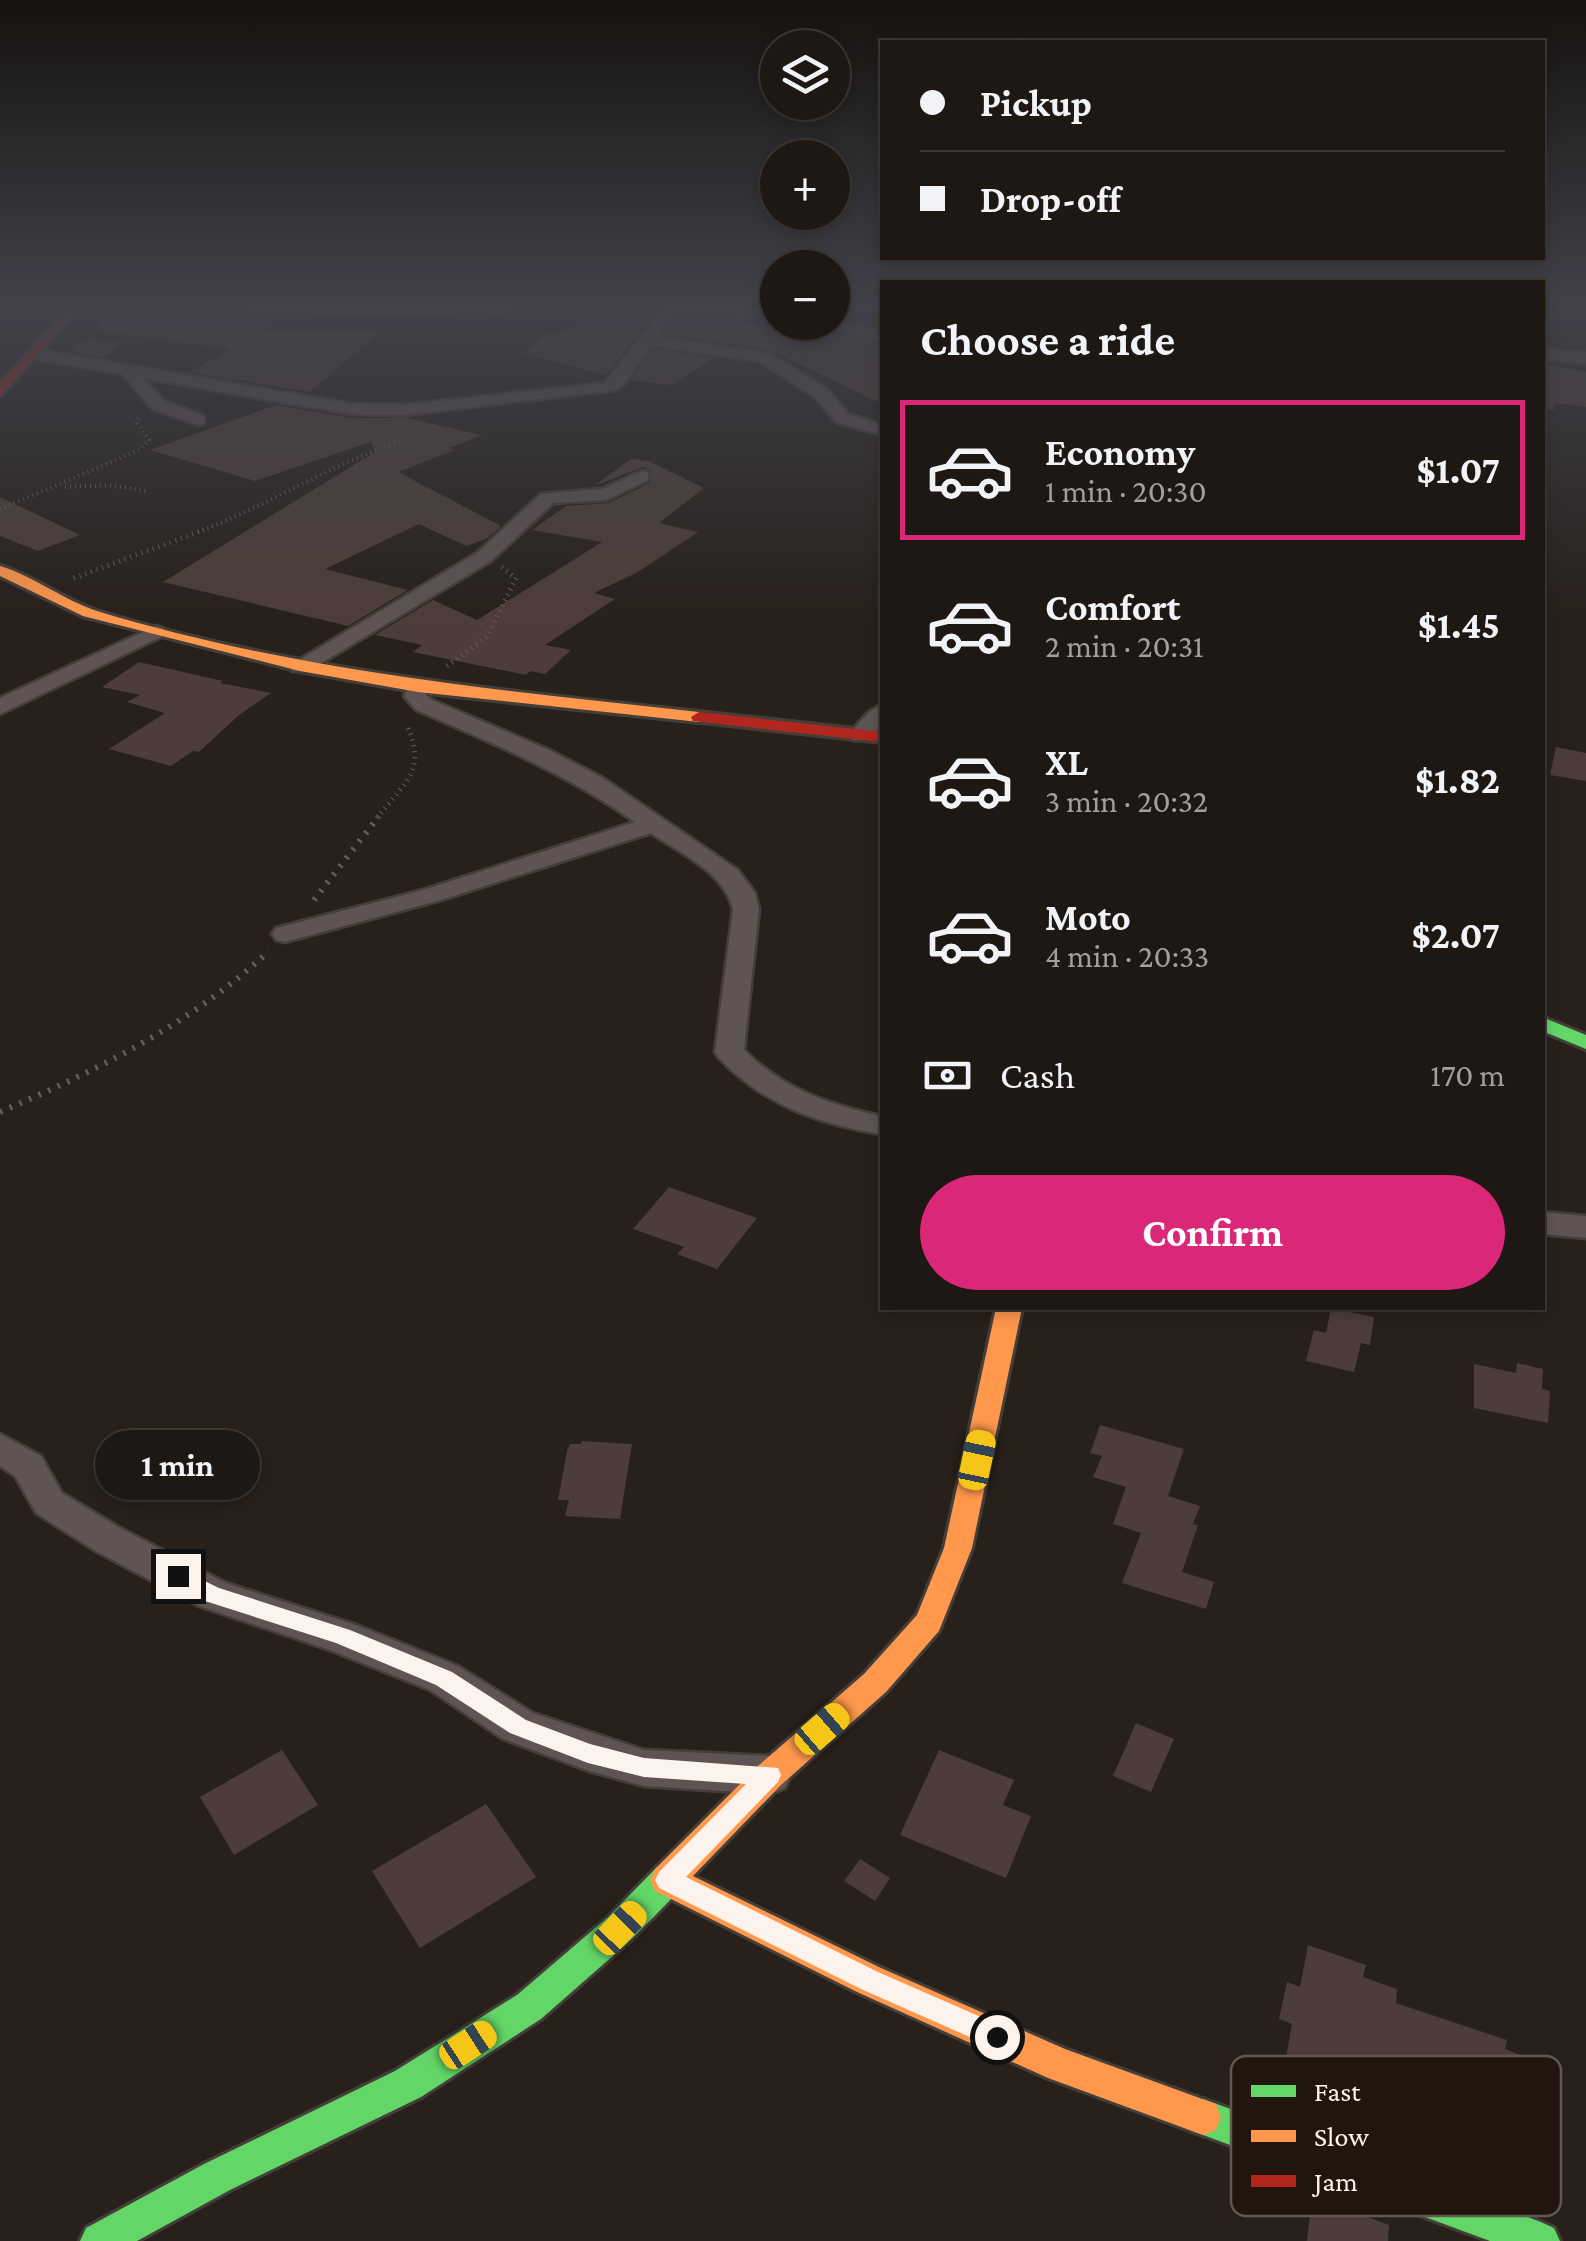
<!DOCTYPE html>
<meta charset="utf-8">
<style>
:root{--surface:#1d1814;--page:#2a2522;--text:#f1f3f6;--muted:#a0a0a0;--line:#3b3734;--accent:#db2777}
body{margin:0;font-family:"Crimson Pro",serif;background:var(--page);color:var(--text);height:100vh;display:flex;flex-direction:column;font-size:38px;white-space:nowrap}
*{box-sizing:border-box;margin:0}
p{font-size:32px;color:var(--muted)}
.icon{flex:none;width:55px;height:55px;fill:none;stroke:currentColor;stroke-width:2;stroke-linecap:round;stroke-linejoin:round}
.map{position:relative;flex:1;overflow:hidden}
.side{position:absolute;left:880px;top:280px;width:665px;height:1030px;display:flex;flex-direction:column;background:var(--surface);border-radius:0px;box-shadow:0 5px 15px #0003,0 0 0 2px var(--line)}
.side>*{flex:none}
.guide{position:absolute;left:880px;top:40px;width:665px;height:220px;border-radius:0px;box-shadow:0 5px 15px #0003,0 0 0 2px var(--line);display:grid;align-content:center;height:220px;padding:0 40px;background:var(--surface)}
.fabs{position:absolute;left:760px;top:30px;display:grid;gap:20px}
.fabs a{display:grid;place-items:center;width:90px;height:90px;border-radius:50%;background:var(--surface);box-shadow:0 5px 15px #0003,0 0 0 2px var(--line);font-size:50px}
.end{position:absolute;width:45px;height:45px;margin:-22px;border:12px solid #fcf3ed;background:#111;box-shadow:0 0 0 5px #111}
.from{border-radius:50%}
.bubble{position:absolute;height:70px;border-radius:35px;background:var(--surface);box-shadow:0 5px 15px #0003,0 0 0 2px var(--line);font-size:32px;font-weight:700;line-height:70px;text-align:center}
.car{position:absolute;width:30px;height:60px;margin:-30px -15px;border-radius:12px;box-shadow:0 0 8px 2px #0007;background:linear-gradient(#f5c518 24%,#345 0 40%,#f5c518 0 76%,#345 0 86%,#f5c518 0)}
.guide b{display:flex;align-items:center;gap:35px;height:95px;font-size:38px}
.guide b+b{border-top:2px solid var(--line)}
.guide i{width:25px;height:25px;background:var(--text)}
ul{padding:0;list-style:none}
li{display:flex;align-items:center;gap:30px;height:140px;margin:0 20px 15px;padding:0 20px;border:5px solid transparent;border-radius:0px}
li div{flex:1}
li b{display:block;font-size:38px}
li em{font-style:normal;font-weight:700}
li.active{border-color:var(--accent)}
li>.icon{width:90px;height:90px;stroke-width:1.5}
h2{padding:0 40px;font-size:45px;line-height:120px}
.pay{display:flex;align-items:center;gap:25px;height:110px;padding:0 40px;font-size:38px}
.pay p{margin-inline-start:auto}
.button{display:flex;gap:20px;margin-top:auto;padding:20px 40px}
.button a{flex:1;height:115px;border-radius:60px;background:var(--accent);color:#fff;font-size:40px;font-weight:700;line-height:115px;text-align:center}
.map>svg:first-child{display:block}
</style>
<div class="map">
<svg width="1586" height="2241" viewBox="0 0 1586 2241">
<rect width="100%" height="100%" fill="#27201b"/>
<g fill="#4d3d38">
<polygon points="600,307 638,310 648,307 654,313 606,375 523,353 548,333 563,333"/>
<polygon points="101,313 215,315 278,321 249,340 267,331 379,332 310,392 188,372 231,349 100,331"/>
<polygon points="676,317 741,321 818,342 833,333 882,344 882,404 770,350 664,334"/>
<polygon points="84,339 125,341 104,357 68,351"/>
<polygon points="653,349 714,358 672,385 631,380"/>
<polygon points="1542,363 1586,372 1586,407 1555,403 1554,410 1542,409"/>
<polygon points="276,405 351,418 407,418 482,435 449,448 455,450 398,472 501,526 488,538 466,546 419,524 325,569 408,590 348,626 163,582 375,452 371,442 255,481 150,450"/>
<polygon points="631,459 649,461 704,488 659,523 698,532 638,572 594,593 615,599 545,645 571,650 545,674 530,671 526,675 413,652 422,645 375,635 433,600 477,620 602,542 532,530 566,506 608,503 650,483 651,470 643,467 594,486"/>
<polygon points="0,497 80,535 38,551 0,536"/>
<polygon points="139,662 223,681 220,683 271,693 239,715 199,752 193,751 171,766 109,749 165,713 127,702 140,695 102,687"/>
<polygon points="1556,747 1586,753 1586,781 1550,775"/>
<polygon points="669,1187 757,1218 717,1269 677,1254 684,1247 633,1229"/>
<polygon points="1331,1308 1374,1317 1370,1345 1361,1343 1354,1372 1306,1361 1314,1330 1326,1333"/>
<polygon points="1517,1363 1543,1369 1542,1389 1550,1391 1548,1423 1474,1408 1474,1364 1516,1373"/>
<polygon points="1100,1425 1184,1449 1168,1496 1200,1506 1193,1524 1198,1525 1182,1572 1214,1582 1206,1609 1122,1583 1141,1533 1113,1524 1126,1487 1093,1477 1102,1456 1090,1453"/>
<polygon points="582,1441 632,1444 620,1519 565,1516 569,1500 558,1500 567,1451 570,1444 581,1444"/>
<polygon points="1136,1723 1174,1739 1151,1792 1113,1776"/>
<polygon points="282,1750 318,1805 234,1855 200,1797"/>
<polygon points="939,1750 1014,1780 1003,1805 1031,1816 1006,1878 900,1835"/>
<polygon points="486,1804 536,1877 420,1948 372,1871"/>
<polygon points="860,1859 890,1878 875,1901 844,1881"/>
<polygon points="1308,1945 1366,1965 1363,1977 1397,1989 1396,2003 1507,2040 1505,2049 1533,2060 1530,2087 1544,2093 1540,2128 1525,2122 1522,2151 1495,2141 1493,2150 1374,2107 1372,2124 1310,2101 1316,2074 1285,2063 1292,2024 1279,2019 1287,1982 1300,1987"/>
<polygon points="1312,2196 1389,2225 1388,2241 1307,2241"/>
</g>
<g fill="none" stroke-linecap="round" stroke-linejoin="round">
<defs>
<g id="street">
<polygon points="235,307 532,307 485,317 242,311"/>
<polygon points="651,307 774,307 746,318 674,313 657,337 769,354 827,389 848,414 882,425 882,435 836,422 815,397 759,361 651,345 624,384 615,390 404,415 352,414 143,378 164,401 204,416 204,424 198,425 152,409 123,374 34,359 26,354 34,349 352,404 404,405 605,383 660,312"/>
<polygon points="802,322 832,322 882,331 882,341"/>
<polygon points="1542,349 1586,353 1586,363 1542,359"/>
<polygon points="642,471 648,472 648,480 606,500 553,503 491,561 308,671 292,671 289,666 477,553 541,494 602,489"/>
<polygon points="156,626 163,628 166,632 163,636 0,714 0,698"/>
<path d="M418 680 426 682V695L432 700 549 750 603 778 738 870 755 893 759 909 744 1050C783 1089 829 1105 882 1116V1134C819 1124 764 1105 719 1058L715 1052 733 909C724 872 681 854 651 833L441 900 285 942 276 940 272 934 276 928 423 890 635 822C567 774 493 743 416 710L404 696 410 682Z"/>
<path d="M882 705V725L869 740H853L850 735C857 724 869 709 882 705Z"/>
<polygon points="1542,1212 1586,1216 1586,1238 1542,1234"/>
<polygon points="0,1434 41,1456 62,1493 120,1528 226,1583 356,1625 458,1666 533,1713 644,1750 770,1756 785,1762 791,1775 785,1788 770,1794 644,1786 589,1771 503,1739 430,1690 330,1650 199,1606 94,1550 36,1513 15,1476 0,1466"/>
</g>
<g id="fast">
<polygon points="1542,1017 1586,1035 1586,1049 1542,1031"/>
<polygon points="669,1863 681,1867 685,1878 681,1889 632,1939 541,2019 421,2097 230,2190 137,2241 80,2241 86,2228 204,2164 395,2071 517,1995 608,1917 657,1867"/>
<polygon points="1203,2099 1541,2222 1554,2228 1560,2241 1490,2241 1203,2135 1190,2130 1185,2117 1190,2104"/>
</g>
<g id="slow">
<path d="M0 566C34 576 63 600 97 611 294 671 495 690 699 712L707 717 699 722 418 692 300 671 83 616 0 576Z"/>
<polygon points="996,1308 1022,1308 972,1548 939,1631 886,1692 781,1785 693,1876 881,1968 1065,2049 1216,2104 1221,2117 1216,2130 1203,2135 1048,2078 857,1992 655,1891 650,1880 655,1869 759,1765 864,1674 917,1615 944,1548"/>
</g>
<g id="jam">
<polygon points="69,307 81,307 0,396 0,384"/>
<polygon points="699,712 882,732 882,742 693,721 691,717"/>
</g>
</defs>
<use href="#street" stroke="#443e39" stroke-width="5"/>
<use href="#fast" stroke="#443e39" stroke-width="6"/>
<use href="#slow" stroke="#443e39" stroke-width="6"/>
<use href="#jam" stroke="#443e39" stroke-width="6"/>
<g stroke="#655c5c" stroke-width="4" stroke-dasharray="1 4" stroke-linecap="butt">
<polyline points="0,313 25,307"/>
<polyline points="65,487 109,485 146,491"/>
<polyline points="0,509 139,450 149,440 137,423 139,416"/>
<path d="M198 532C268 506 332 463 403 441"/>
</g>
<g stroke="#655c5c" stroke-width="5" stroke-dasharray="1 5" stroke-linecap="butt">
<polyline points="74,578 204,530"/>
<polyline points="447,666 487,637 516,578 502,567"/>
<path d="M377 818C405 782 427 772 407 725"/>
</g>
<g stroke="#655c5c" stroke-width="6" stroke-dasharray="2.5 8" stroke-linecap="butt">
<polyline points="314,900 379,816"/>
<path d="M0 1112C98 1070 191 1024 269 951"/>
</g>
<use href="#street" fill="#5f5353" fill-rule="evenodd"/>
<use href="#fast" fill="#63d668" fill-rule="evenodd"/>
<use href="#slow" fill="#ff974d" fill-rule="evenodd"/>
<use href="#jam" fill="#b3261e" fill-rule="evenodd"/>
</g>
<linearGradient id="sky" x2="0" y2="1"><stop stop-color="#15120f"/><stop offset="0.49" stop-color="#41424a"/><stop offset="1" stop-color="#41424a" stop-opacity="0"/></linearGradient>
<rect width="1586" height="621" fill="url(#sky)"/>
<polygon fill="#fcf3ed" points="178,1568 219,1588 350,1630 452,1672 526,1720 590,1744 644,1758 778,1768 781,1775 778,1782 686,1877 878,1972 1006,2028 1010,2037 1006,2046 997,2049 861,1989 659,1888 655,1880 659,1872 746,1784 644,1777 588,1763 510,1733 436,1685 336,1643 205,1601 170,1582 167,1576"/>
<rect x="1231" y="2056" width="330" height="160" rx="15" fill="#22150d" stroke="#635850" stroke-width="2.5"/>
<rect x="1251" y="2085" width="45" height="12" fill="#63d668"/>
<rect x="1251" y="2130" width="45" height="12" fill="#ff974d"/>
<rect x="1251" y="2175" width="45" height="12" fill="#b3261e"/>
<g font-size="28" fill="#fcf3ed">
<text x="1314" y="2101">Fast</text>
<text x="1314" y="2146">Slow</text>
<text x="1314" y="2191">Jam</text>
</g>
</svg>
<div class="fabs">
<a><svg class="icon" aria-label="layers" viewBox="0 0 24 24"><path d="M12 4l9 5-9 5-9-5zM3 14l9 5 9-5"/></svg></a>
<a>+</a>
<a>−</a>
</div>
<i class="end from" style="left:997px;top:2037px"></i>
<i class="end" style="left:178px;top:1576px"></i>
<div class="bubble" style="left:95px;top:1430px;width:165px">1 min</div>
<i class="car" style="left:977px;top:1460px;rotate:12deg"></i>
<i class="car" style="left:822px;top:1729px;rotate:49deg"></i>
<i class="car" style="left:620px;top:1928px;rotate:44deg"></i>
<i class="car" style="left:468px;top:2045px;rotate:57deg"></i>
<div class="guide">
<b><i class="from"></i>Pickup</b>
<b><i></i>Drop-off</b>
</div>
<section class="side">
<h2>Choose a ride</h2>
<ul>
<li class="active"><svg class="icon" aria-label="car" viewBox="0 0 24 24"><path d="M5 17H2v-5l4-1 3-4h7l3 4 3 1v5h-3M9 17h6M6 11h13"/><circle cx="7" cy="17" r="2"/><circle cx="17" cy="17" r="2"/></svg><div><b>Economy</b><p>1 min · 20:30</p></div><em>$1.07</em></li>
<li><svg class="icon" aria-label="car" viewBox="0 0 24 24"><path d="M5 17H2v-5l4-1 3-4h7l3 4 3 1v5h-3M9 17h6M6 11h13"/><circle cx="7" cy="17" r="2"/><circle cx="17" cy="17" r="2"/></svg><div><b>Comfort</b><p>2 min · 20:31</p></div><em>$1.45</em></li>
<li><svg class="icon" aria-label="car" viewBox="0 0 24 24"><path d="M5 17H2v-5l4-1 3-4h7l3 4 3 1v5h-3M9 17h6M6 11h13"/><circle cx="7" cy="17" r="2"/><circle cx="17" cy="17" r="2"/></svg><div><b>XL</b><p>3 min · 20:32</p></div><em>$1.82</em></li>
<li><svg class="icon" aria-label="car" viewBox="0 0 24 24"><path d="M5 17H2v-5l4-1 3-4h7l3 4 3 1v5h-3M9 17h6M6 11h13"/><circle cx="7" cy="17" r="2"/><circle cx="17" cy="17" r="2"/></svg><div><b>Moto</b><p>4 min · 20:33</p></div><em>$2.07</em></li>
</ul>
<div class="pay"><svg class="icon" aria-label="cash" viewBox="0 0 24 24"><path d="M3 7h18v10H3z"/><circle cx="12" cy="12" r="2"/></svg>Cash<p>170 m</p></div>
<div class="button"><a>Confirm</a></div>
</section>
</div>
